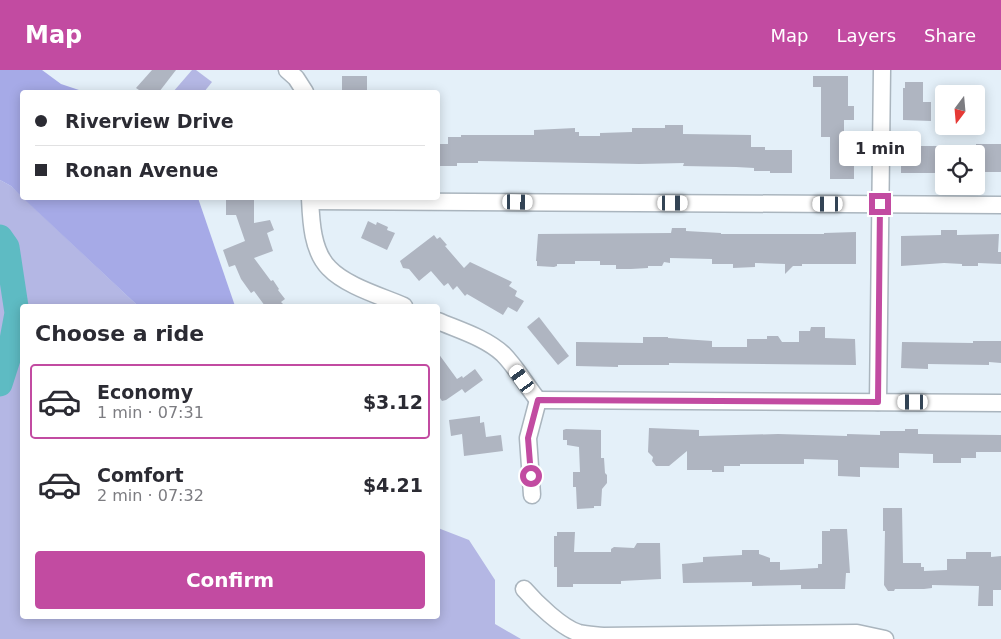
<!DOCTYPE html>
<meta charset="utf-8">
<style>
:root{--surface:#fff;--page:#f7f7f7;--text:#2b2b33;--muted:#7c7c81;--line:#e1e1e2;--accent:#c24ba1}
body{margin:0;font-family:"DejaVu Sans",sans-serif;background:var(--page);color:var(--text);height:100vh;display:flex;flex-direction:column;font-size:19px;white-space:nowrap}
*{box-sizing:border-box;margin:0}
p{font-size:16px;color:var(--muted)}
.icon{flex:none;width:28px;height:28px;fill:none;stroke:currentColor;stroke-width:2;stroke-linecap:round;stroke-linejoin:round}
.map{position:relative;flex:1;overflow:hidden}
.details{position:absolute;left:20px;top:234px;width:420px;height:315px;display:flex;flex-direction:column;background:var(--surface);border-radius:5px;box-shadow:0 2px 12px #0003}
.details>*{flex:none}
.banner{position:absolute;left:20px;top:20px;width:420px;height:110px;border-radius:5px;box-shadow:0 2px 12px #0003;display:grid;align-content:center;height:110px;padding:0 15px;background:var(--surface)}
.needle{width:32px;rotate:196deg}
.controls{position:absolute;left:935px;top:15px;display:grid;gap:10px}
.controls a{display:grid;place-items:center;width:50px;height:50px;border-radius:5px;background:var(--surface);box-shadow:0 2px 12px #0003;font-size:25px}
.end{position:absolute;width:22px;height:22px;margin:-11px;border:6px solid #c24ba1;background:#fff;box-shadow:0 0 0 2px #fff}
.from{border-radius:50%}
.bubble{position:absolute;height:35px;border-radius:5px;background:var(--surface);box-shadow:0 2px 12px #0003;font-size:16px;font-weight:600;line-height:35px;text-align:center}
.car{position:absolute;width:15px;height:30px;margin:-15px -8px;border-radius:6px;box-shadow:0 0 4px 1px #0007;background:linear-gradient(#fff 24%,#345 0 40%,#fff 0 76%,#345 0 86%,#fff 0)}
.banner b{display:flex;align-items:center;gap:18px;height:48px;font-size:19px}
.banner b+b{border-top:1px solid var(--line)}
.banner i{width:12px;height:12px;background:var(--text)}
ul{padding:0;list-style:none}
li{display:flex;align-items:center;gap:15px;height:75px;margin:0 10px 8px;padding:0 5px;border:2px solid transparent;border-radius:5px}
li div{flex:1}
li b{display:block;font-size:19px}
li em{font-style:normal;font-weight:600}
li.active{border-color:var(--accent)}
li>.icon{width:45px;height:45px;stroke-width:1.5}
h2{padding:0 15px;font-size:22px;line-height:60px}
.primary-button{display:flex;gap:10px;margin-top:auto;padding:10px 15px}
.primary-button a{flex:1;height:58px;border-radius:5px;background:var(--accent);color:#fff;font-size:20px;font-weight:600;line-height:58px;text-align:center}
header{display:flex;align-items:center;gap:30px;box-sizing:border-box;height:70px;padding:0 25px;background:var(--accent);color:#fff}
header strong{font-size:24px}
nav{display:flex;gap:28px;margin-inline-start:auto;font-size:18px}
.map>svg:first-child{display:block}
</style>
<header>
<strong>Map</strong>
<nav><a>Map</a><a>Layers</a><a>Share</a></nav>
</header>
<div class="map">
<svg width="1001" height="569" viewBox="0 0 1001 569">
<rect width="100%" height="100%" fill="#e4f0f9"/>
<g fill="#b4b7e4">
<polygon points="192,0 196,0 212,12 204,22 173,22"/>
<polygon points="0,110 11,116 138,236 22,236 22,546 438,546 438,458 469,470 495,510 495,554 521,569 0,569"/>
</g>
<g fill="#a6aae7">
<polygon points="0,0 42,0 61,14 85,22 22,22 22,127 11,116 0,110"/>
<polygon points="23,128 198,128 235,236 138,236"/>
</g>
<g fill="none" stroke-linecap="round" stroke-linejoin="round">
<polyline stroke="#5ebbc3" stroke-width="25" points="0,167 7,177 17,243 9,286 0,314"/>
</g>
<g fill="#afb5c1">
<polygon points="152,0 176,0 159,22 142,22 136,18"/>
<rect x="342" y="6" width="25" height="16"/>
<polygon points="813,6 848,6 848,36 854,36 854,50 844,50 844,70 854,70 854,109 830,109 830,67 821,67 821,17 813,17"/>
<polygon points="905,12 923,12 923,32 931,32 931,51 903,50 903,18 905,18"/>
<polygon points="665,55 683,55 683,64 751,65 751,77 765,77 765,80 792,80 792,103 770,103 770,101 754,101 754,98 736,97 683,96 684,93 639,94 478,91 478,93 457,93 457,96 440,96 440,74 448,74 448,67 461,67 461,65 534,65 534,60 575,58 575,62 579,62 579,66 600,66 600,63 632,62 632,58 665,58"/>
<rect x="976" y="74" width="25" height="28"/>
<rect x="901" y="76" width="43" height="27"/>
<polygon points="226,128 254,128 254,153 270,150 274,160 267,163 273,181 254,188 271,211 273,210 279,219 278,220 285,229 281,232 285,236 265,236 254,221 251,223 241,209 235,195 229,197 223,180 245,171 236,145 226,145"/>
<polygon points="368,151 376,155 377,152 388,157 387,160 395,163 387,180 361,168"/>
<polygon points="672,158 686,158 686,161 721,163 721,164 824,164 824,163 856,162 856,194 802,194 802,196 793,196 785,204 785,194 755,193 755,197 733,198 733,194 712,194 712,189 670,188 670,193 664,192 662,196 648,196 648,198 631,199 616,199 616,195 600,195 600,191 575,191 575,194 557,194 557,196 554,197 537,196 537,191 536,191 538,164 671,163"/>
<polygon points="941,160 957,160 957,165 999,164 998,182 1001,182 1001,194 978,193 978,196 962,196 962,194 944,193 901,196 901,166 941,165"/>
<polygon points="434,165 437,169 440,167 447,175 445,176 464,198 470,192 512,212 509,216 517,221 515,226 524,231 517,242 508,237 503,245 467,224 465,226 457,216 453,220 448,213 444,216 431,201 419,211 409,199 403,198 400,191"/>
<polygon points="539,247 569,286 558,295 527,257"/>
<polygon points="811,257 825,257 825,268 855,269 856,295 669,293 669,295 618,295 618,297 576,296 576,272 643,273 643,267 668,267 668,268 712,271 712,277 747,277 747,269 767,269 767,266 778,266 782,272 799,272 799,261 810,261"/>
<polygon points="973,271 1001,271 1001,293 989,292 989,295 928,294 928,299 901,298 902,272 973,273"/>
<polygon points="438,283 457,309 462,306 463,308 475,299 483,310 465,323 462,319 446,330 442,331 438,325"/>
<polygon points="480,346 480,353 484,352 486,367 501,365 503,381 464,386 462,364 451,366 449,350"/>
<polygon points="649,358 699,360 699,366 778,364 847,366 847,364 880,365 880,361 905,361 905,359 918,359 918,364 1001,365 1001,382 976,382 976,388 961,388 961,393 933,393 933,384 899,383 899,398 860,397 860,407 838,406 838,390 804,389 804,394 740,394 740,396 724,396 724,402 712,402 712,400 687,400 687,381 669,396 656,396 652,391 653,387 648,382"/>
<polygon points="566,359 601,360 601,388 604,388 605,403 607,405 607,413 602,419 601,436 594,436 594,438 577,439 576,417 573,417 573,402 580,402 579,377 567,375 567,370 563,370 563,360"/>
<polygon points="883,438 902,438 903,493 921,493 921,497 924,497 924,501 947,500 947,489 966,489 966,482 991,482 991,487 1001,486 1001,520 993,520 993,536 978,536 979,516 932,515 932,518 924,519 895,519 894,521 888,521 884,515 885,461 883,461"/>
<polygon points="830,459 847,459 850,503 846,503 845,519 801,519 801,515 752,516 752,512 683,513 682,494 703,492 703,487 742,485 742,480 759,480 759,484 770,488 770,492 780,492 780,500 818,498 818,494 822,494 822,461 830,461"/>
<polygon points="557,462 575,462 574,482 611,482 611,479 614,477 634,478 637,473 660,473 661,509 621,511 621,514 573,514 573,517 557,517 557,497 554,497 554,466 557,466"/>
</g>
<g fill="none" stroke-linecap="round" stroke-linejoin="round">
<defs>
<g id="minor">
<polyline points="287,0 296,8 305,22"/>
<path d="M310 128C311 150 312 181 329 198 346 216 381 226 404 236"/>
<polyline points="311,131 1001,135"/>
<path d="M438 251C459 260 486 268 503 284 516 297 526 315 538 330"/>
<polyline points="538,330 1001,333"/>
<polyline points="878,332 882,0"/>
<polyline points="532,425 528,368 538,330"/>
<path d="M524 519C536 533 562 558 579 563 587 565 595 565 603 566L857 563 885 569"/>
</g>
</defs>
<use href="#minor" stroke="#aab5be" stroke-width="19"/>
<use href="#minor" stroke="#fff" stroke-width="16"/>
</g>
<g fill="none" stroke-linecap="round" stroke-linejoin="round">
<polyline stroke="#c24ba1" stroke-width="6" points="531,406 528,368 538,330 878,332 880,134"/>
</g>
</svg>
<div class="controls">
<a><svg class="needle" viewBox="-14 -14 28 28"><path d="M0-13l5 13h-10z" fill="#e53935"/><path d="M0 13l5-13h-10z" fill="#7c7c81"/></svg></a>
<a><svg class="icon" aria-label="locate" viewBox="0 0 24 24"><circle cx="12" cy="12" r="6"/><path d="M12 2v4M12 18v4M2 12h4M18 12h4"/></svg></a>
</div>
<i class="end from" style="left:531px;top:406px"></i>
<i class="end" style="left:880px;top:134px"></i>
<div class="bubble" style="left:839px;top:61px;width:82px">1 min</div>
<i class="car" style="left:518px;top:132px;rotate:91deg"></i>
<i class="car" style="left:673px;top:133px;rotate:90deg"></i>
<i class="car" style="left:828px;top:134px;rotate:270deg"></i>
<i class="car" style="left:522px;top:309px;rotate:324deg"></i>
<i class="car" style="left:913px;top:332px;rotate:270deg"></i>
<div class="banner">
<b><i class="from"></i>Riverview Drive</b>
<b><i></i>Ronan Avenue</b>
</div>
<section class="details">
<h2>Choose a ride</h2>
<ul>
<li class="active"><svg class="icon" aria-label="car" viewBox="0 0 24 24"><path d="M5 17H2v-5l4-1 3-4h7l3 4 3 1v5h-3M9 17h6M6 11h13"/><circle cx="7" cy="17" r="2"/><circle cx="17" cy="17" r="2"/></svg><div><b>Economy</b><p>1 min · 07:31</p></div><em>$3.12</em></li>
<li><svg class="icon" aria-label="car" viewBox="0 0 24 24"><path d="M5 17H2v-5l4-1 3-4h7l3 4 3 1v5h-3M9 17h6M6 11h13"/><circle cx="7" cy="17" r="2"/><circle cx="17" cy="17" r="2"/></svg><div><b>Comfort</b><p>2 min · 07:32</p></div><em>$4.21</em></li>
</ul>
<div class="primary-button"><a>Confirm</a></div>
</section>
</div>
